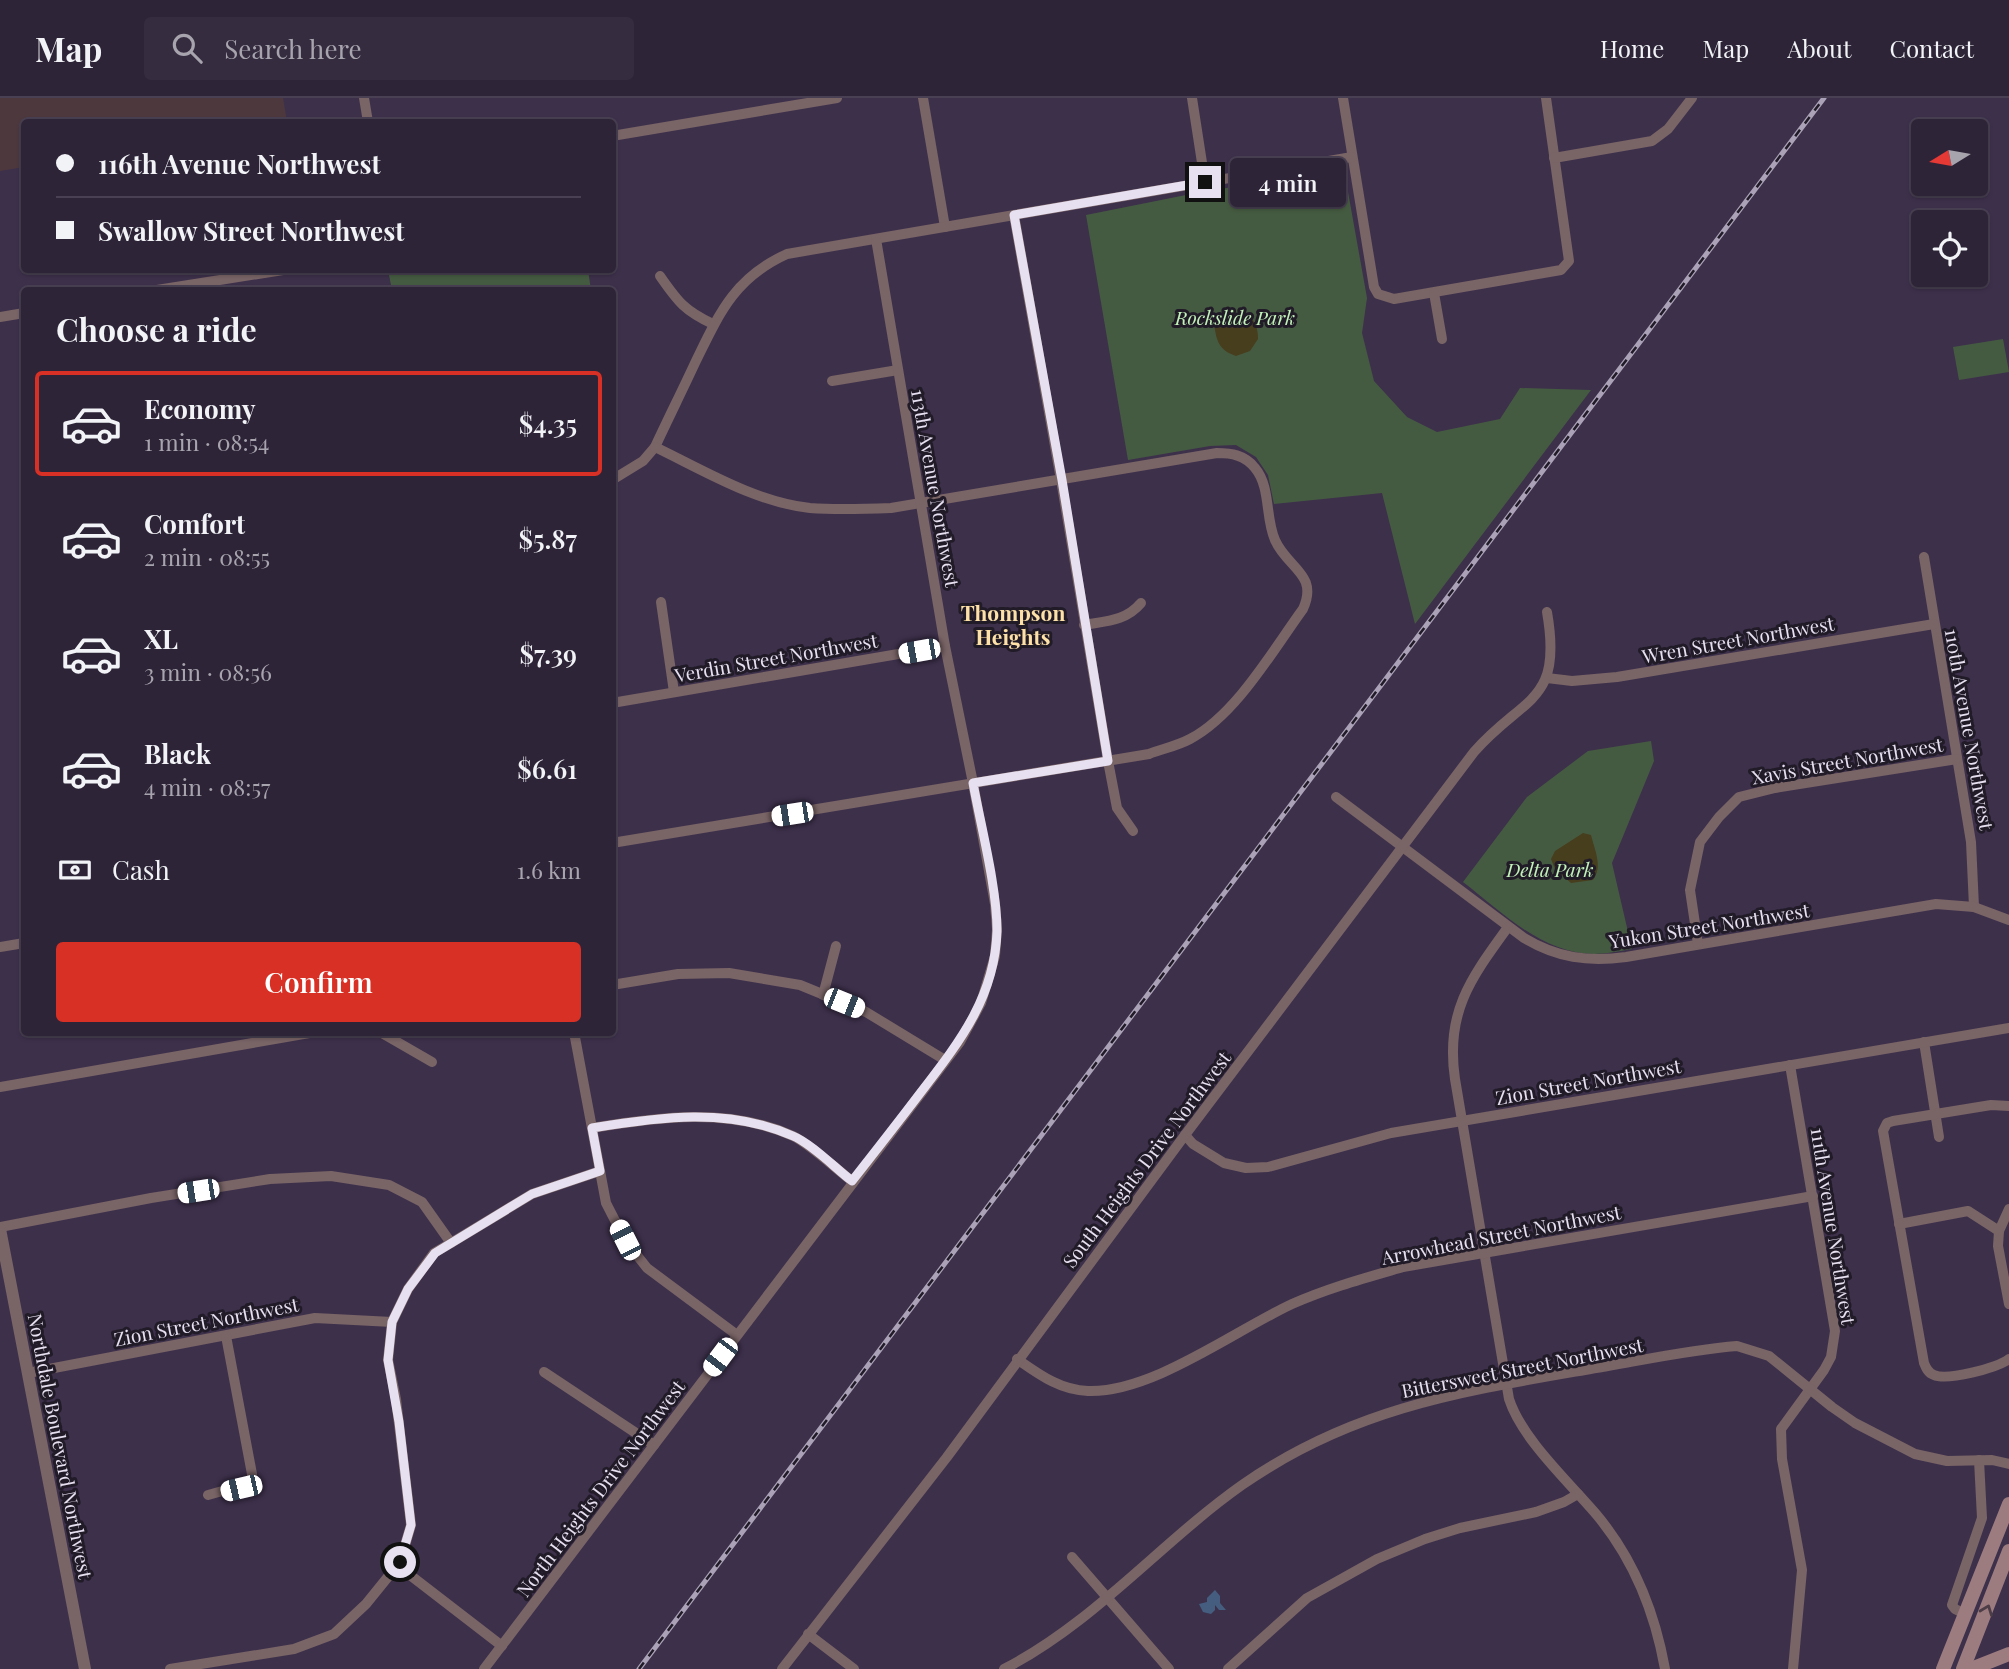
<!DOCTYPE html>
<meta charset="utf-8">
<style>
:root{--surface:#2e2438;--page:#362c40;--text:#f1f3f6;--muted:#a7a4ae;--line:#494153;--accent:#d93025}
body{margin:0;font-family:"Playfair Display",serif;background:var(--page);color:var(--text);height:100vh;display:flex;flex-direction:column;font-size:26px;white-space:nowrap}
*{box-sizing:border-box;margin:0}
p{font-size:23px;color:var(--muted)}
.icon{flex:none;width:38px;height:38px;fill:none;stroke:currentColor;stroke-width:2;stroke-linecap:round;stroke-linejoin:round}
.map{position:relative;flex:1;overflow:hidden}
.details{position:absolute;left:21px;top:189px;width:595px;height:749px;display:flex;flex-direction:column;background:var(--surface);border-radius:7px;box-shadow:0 2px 5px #0004,0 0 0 2px var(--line)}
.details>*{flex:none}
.hud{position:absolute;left:21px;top:21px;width:595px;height:154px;border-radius:7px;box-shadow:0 2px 5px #0004,0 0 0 2px var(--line);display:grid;align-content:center;height:154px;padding:0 35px;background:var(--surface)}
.needle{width:46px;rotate:259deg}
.buttons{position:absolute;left:1911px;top:21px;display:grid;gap:14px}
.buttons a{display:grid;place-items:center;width:77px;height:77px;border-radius:7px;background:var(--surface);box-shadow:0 2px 5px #0004,0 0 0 2px var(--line);font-size:35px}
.end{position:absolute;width:32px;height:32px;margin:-16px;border:9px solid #e7e0f1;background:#111;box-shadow:0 0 0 4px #111}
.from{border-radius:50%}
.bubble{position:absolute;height:49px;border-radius:7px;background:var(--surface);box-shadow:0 2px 5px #0004,0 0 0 2px var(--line);font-size:23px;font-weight:600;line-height:49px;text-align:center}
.car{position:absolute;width:21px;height:42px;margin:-21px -10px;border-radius:9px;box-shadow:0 0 5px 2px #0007;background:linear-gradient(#fff 24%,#345 0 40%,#fff 0 76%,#345 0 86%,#fff 0)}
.hud b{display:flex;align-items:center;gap:24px;height:66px;font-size:26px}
.hud b+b{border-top:2px solid var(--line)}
.hud i{width:18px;height:18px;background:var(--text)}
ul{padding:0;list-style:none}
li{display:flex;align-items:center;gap:21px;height:105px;margin:0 14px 10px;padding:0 21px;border:4px solid transparent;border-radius:7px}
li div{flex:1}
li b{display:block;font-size:26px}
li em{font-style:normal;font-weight:600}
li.on{border-color:var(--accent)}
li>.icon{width:63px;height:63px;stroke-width:1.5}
h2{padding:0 35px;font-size:32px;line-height:84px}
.pay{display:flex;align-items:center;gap:18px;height:77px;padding:0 35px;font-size:26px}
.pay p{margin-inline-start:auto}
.primary-button{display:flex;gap:14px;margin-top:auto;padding:14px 35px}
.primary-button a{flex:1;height:80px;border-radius:7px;background:var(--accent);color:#fff;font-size:28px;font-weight:600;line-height:80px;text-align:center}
header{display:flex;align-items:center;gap:42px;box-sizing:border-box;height:98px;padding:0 35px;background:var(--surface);border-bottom:2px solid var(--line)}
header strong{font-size:33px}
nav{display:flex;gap:38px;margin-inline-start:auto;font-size:24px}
.search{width:490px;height:63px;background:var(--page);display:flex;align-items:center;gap:18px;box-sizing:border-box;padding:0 24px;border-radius:7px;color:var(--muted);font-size:26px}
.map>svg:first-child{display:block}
</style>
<header>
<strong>Map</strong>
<div class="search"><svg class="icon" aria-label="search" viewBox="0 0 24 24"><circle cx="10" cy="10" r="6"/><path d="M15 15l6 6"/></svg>Search here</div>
<nav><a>Home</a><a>Map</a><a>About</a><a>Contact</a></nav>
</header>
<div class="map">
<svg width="2009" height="1571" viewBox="0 0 2009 1571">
<rect width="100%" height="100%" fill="#3d304b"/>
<polygon fill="#4d383d" points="0,0 283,0 287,24 24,24 24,69 0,73"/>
<g fill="#455b41">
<polygon points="1340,72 1345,77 1367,200 1362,235 1374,283 1407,319 1437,334 1500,321 1520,290 1591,292 1415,526 1382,395 1274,406 1268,377 1256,359 1236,347 1210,348 1128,362 1086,117 1201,94"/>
<polygon points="388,172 588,172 591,192 392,192"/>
<polygon points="2003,241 2009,274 1959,282 1953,249"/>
<path d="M1651 643 1654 663 1612 765 1632 851C1619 853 1606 856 1594 856 1542 856 1501 813 1463 784L1527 699 1588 653Z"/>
</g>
<g fill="#473e1e">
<path d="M1240 215C1254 218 1258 228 1258 241L1250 253 1236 258C1218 252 1216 242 1214 224L1217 219Z"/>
<path d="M1583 735 1591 737C1595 753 1603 769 1593 782L1571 785 1555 771 1551 761 1555 753Z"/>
</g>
<polygon fill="#455e7f" points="1215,1492 1220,1498 1220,1505 1226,1512 1219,1512 1215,1507 1215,1512 1211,1516 1203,1514 1199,1506 1207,1504 1207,1500"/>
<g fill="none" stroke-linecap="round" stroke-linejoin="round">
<g stroke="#796466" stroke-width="10">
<polyline points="364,0 368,24"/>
<polyline points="923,0 945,129"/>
<polyline points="1192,0 1205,84"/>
<polyline points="1343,0 1374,189 1378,196 1394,201 1561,172 1569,163 1546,0"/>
<polyline points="612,38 837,0"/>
<polyline points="1554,60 1652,43 1668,31 1692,0"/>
<polyline points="1014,117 1061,382 1108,663 1117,710 1133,733"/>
<path d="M660 178C678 204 685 213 713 226"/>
<polyline points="157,192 283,172"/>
<polyline points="1434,195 1442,241"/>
<polyline points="0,219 24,215"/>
<polyline points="832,283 898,272"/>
<path d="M612 382 643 363 655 349C668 321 682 293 695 265 719 216 734 180 787 156L1352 59"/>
<polyline points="1924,459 1971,744 1974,809"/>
<polyline points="661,504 674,594"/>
<path d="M1084 527C1106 523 1126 523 1141 505"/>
<polyline points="1547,580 1572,583 1617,579 1934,526"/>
<polyline points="612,605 945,548"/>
<path d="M1336 699 1524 840C1557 860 1588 864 1626 859L1936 806 1974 809 2009 822"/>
<path d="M612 745 1149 656C1162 651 1177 648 1190 641 1236 617 1273 552 1303 511 1319 476 1287 470 1275 442 1265 420 1271 389 1255 370 1245 357 1231 355 1217 355L891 410C864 411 837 412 810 410 755 404 703 372 655 349"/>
<path d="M1508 829C1471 880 1445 914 1455 981L1509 1301C1522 1341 1568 1383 1596 1416 1633 1460 1655 1515 1665 1571"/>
<polyline points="1698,846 1690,792 1700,744 1719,719 1739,699 1775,690 1957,661"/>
<polyline points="0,849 24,845"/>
<polyline points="612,887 678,876 729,875 800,887 866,914 945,962"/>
<polyline points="823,897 836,848"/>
<polyline points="380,934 432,964"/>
<polyline points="574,934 606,1105 625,1142 647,1170 737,1237"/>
<polyline points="1924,944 1939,1039"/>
<polyline points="1790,967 1835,1233 1831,1259 1824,1272 1781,1331 1782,1361 1802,1472 1793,1571"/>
<polyline points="0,989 315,934"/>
<path d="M2009 1008 1991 1007 1893 1023 1887 1025 1883 1033 1924 1265C1926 1270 1928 1275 1934 1277 1947 1283 1997 1270 2009 1261"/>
<path d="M592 1030C658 1019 729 1009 793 1038 810 1046 836 1071 852 1083"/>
<polyline points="1185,1037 1193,1046 1224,1065 1246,1070 1268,1069 1391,1035 2009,930"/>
<polyline points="2009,1111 1999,1133 1998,1148 2009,1206"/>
<polyline points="1899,1126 1968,1113 1999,1133"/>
<polyline points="0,1129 151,1100 270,1081 331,1078 389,1087 422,1104 451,1145"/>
<path d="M1017 1261C1040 1277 1060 1292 1088 1293 1152 1295 1234 1233 1292 1206 1328 1190 1365 1180 1403 1169L1813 1098"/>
<polyline points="544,1274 654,1347"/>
<polyline points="28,1275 315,1220 392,1224"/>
<polyline points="208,1397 251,1385 252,1376 226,1238"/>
<polyline points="1072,1459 1169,1571"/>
<polyline points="397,1467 502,1548"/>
<polyline points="1965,1516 1955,1511 1952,1507 1982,1420 1979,1362"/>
<polyline points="808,1536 854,1571"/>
<polyline points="170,1571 294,1551 334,1536 366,1506 400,1464 411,1427 396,1301 388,1262 392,1224 408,1191 434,1155 451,1145 532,1096 600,1073"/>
<polyline points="484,1571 960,944 981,905 995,858 997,831 995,806 973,685 945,548 876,141"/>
<path d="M782 1571 947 1359 1185 1037 1474 654C1524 597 1563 606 1547 514"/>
<path d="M1004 1571C1094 1525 1160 1445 1242 1387 1351 1311 1458 1294 1585 1272 1635 1264 1686 1252 1737 1248L1769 1258 1832 1309 1855 1325 1915 1356 1947 1363 1992 1362 2009 1366"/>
<polyline points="1228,1571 1307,1500 1377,1461 1425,1441 1460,1430 1536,1414 1564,1404 1578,1396"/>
</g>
<polyline stroke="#796466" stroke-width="12" points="0,1131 85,1571"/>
<g stroke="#9d7c80" stroke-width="14">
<polyline points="1943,1571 2009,1406"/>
<polyline points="1963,1571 2009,1453"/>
<polyline points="1971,1571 2009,1556"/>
</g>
<defs>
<polyline id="rail" points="639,1571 1824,0"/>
</defs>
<use href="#rail" stroke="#aba2b7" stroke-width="5"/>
<use href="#rail" stroke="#211b28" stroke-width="2.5" stroke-dasharray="8" stroke-linecap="butt"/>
</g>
<defs><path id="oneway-chevron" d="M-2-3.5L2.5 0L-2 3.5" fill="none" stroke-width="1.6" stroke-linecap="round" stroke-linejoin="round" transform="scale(1.75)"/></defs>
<use stroke="#4c3d47" href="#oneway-chevron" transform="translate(1987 1512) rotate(-69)"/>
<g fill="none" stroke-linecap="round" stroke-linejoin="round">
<path stroke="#e7e0f1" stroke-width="9" d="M400 1464 411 1427 399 1324 388 1262 392 1224 408 1191 435 1155 532 1096 600 1073 592 1030C659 1019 728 1009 793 1038 812 1046 835 1070 852 1083 874 1055 896 1027 918 998 957 947 995 901 997 833 997 789 981 729 973 685L1108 663 1062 382 1014 117 1205 84"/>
</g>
<g text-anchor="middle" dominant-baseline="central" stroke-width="6" stroke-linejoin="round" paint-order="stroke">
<g font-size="19" font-style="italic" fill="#c2f3b9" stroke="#211b28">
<text x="1235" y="219">Rockslide Park</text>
<text x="1550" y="771">Delta Park</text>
</g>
<g font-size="19" fill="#e7e0f1" stroke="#211b28">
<text transform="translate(936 390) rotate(80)">113th Avenue Northwest</text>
<text transform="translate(1738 541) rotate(-10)">Wren Street Northwest</text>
<text transform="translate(776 559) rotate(-10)">Verdin Street Northwest</text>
<text transform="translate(1970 631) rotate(80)">110th Avenue Northwest</text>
<text transform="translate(1847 662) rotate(-10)">Xavis Street Northwest</text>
<text transform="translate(1709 827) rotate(-9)">Yukon Street Northwest</text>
<text transform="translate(1588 983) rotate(-10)">Zion Street Northwest</text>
<text transform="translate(1146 1061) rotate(-53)">South Heights Drive Northwest</text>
<text transform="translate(1834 1128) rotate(81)">111th Avenue Northwest</text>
<text transform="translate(1501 1136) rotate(-11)">Arrowhead Street Northwest</text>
<text transform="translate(206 1223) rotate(-11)">Zion Street Northwest</text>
<text transform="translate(1522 1269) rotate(-11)">Bittersweet Street Northwest</text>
<text transform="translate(61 1348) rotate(79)">Northdale Boulevard Northwest</text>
<text transform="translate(600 1390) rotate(-53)">North Heights Drive Northwest</text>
</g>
<g font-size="21" font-weight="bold" fill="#fde1a7" stroke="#211b28">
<text x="1013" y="514">Thompson<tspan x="1013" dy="24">Heights</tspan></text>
</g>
</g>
</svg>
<div class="buttons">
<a><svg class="needle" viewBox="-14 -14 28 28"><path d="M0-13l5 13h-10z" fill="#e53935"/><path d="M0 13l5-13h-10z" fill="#a7a4ae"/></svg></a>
<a><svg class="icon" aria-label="locate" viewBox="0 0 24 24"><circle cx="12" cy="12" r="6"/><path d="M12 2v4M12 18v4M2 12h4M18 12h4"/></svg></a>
</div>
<i class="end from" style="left:400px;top:1464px"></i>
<i class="end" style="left:1205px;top:84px"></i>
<div class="bubble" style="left:1230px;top:60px;width:116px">4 min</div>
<i class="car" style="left:919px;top:553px;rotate:260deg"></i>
<i class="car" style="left:792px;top:716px;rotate:261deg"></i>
<i class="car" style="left:844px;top:905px;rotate:112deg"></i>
<i class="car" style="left:198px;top:1093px;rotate:261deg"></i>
<i class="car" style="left:625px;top:1142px;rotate:333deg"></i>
<i class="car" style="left:720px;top:1259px;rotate:217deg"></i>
<i class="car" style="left:241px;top:1390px;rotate:257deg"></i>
<div class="hud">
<b><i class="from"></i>116th Avenue Northwest</b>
<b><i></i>Swallow Street Northwest</b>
</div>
<section class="details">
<h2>Choose a ride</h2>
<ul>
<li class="on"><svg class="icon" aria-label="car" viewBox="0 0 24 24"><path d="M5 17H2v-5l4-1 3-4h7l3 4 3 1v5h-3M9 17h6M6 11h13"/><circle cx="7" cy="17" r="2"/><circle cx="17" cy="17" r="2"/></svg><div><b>Economy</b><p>1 min · 08:54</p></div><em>$4.35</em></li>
<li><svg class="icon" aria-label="car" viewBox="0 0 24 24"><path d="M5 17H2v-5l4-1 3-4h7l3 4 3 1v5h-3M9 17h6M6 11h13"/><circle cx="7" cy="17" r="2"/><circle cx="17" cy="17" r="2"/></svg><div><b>Comfort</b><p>2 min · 08:55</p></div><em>$5.87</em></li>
<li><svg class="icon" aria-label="car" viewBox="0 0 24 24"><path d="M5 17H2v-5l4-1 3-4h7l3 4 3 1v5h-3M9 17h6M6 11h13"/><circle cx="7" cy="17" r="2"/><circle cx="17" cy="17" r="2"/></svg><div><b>XL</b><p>3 min · 08:56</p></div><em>$7.39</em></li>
<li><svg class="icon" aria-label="car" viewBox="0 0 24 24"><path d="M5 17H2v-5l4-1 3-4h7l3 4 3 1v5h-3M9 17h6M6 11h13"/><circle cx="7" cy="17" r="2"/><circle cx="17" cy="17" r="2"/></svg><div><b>Black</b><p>4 min · 08:57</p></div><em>$6.61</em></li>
</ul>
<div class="pay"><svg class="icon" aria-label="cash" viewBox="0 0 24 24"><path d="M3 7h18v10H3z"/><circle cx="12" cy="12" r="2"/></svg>Cash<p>1.6 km</p></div>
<div class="primary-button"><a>Confirm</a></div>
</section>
</div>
